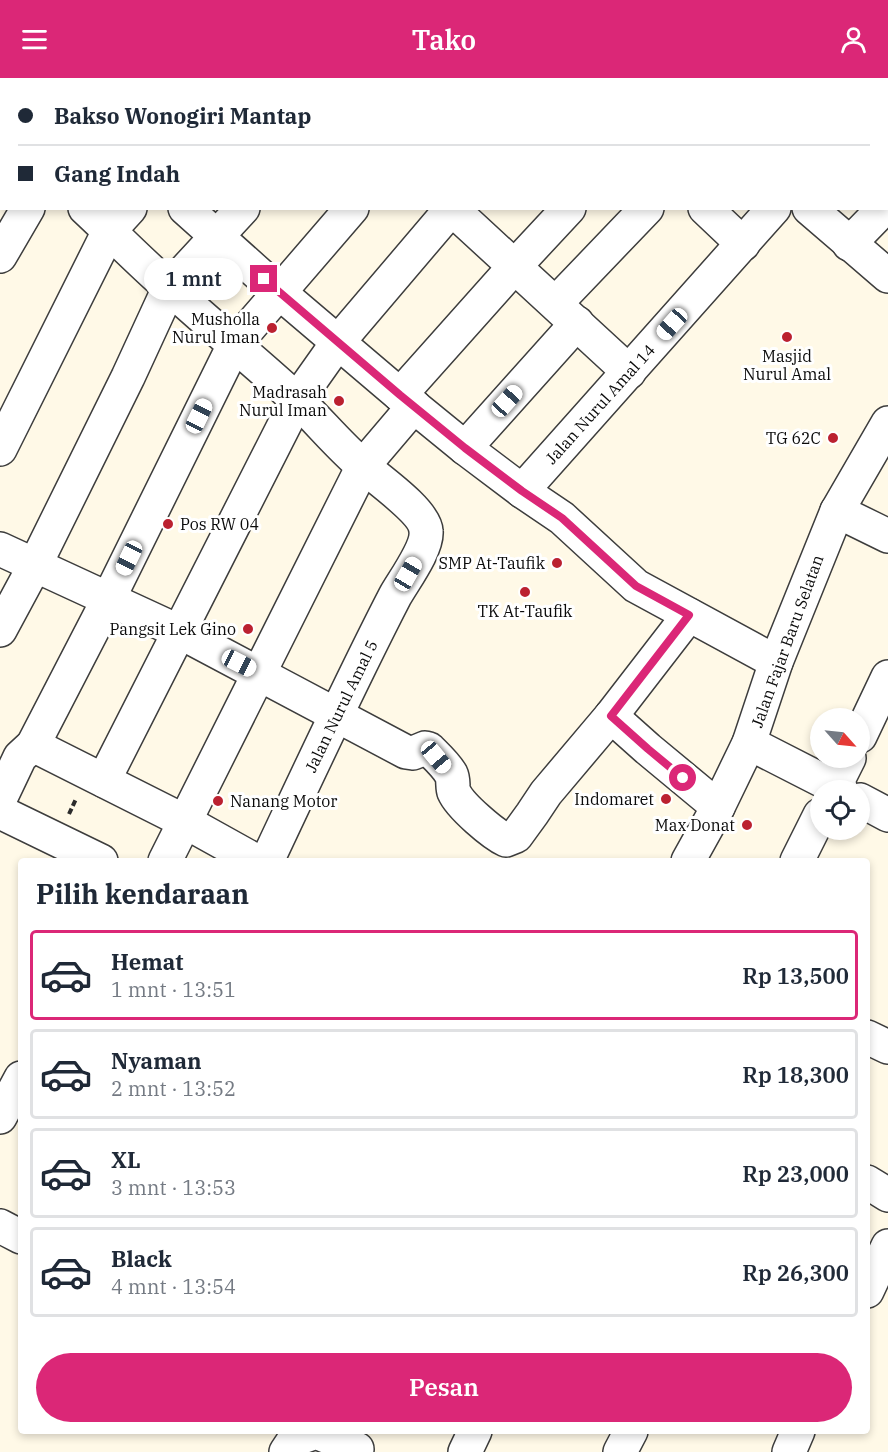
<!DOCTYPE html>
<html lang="id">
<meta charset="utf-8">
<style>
:root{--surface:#fff;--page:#f6f6f7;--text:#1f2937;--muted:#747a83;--line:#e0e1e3;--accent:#db2777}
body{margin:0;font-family:"IBM Plex Serif",serif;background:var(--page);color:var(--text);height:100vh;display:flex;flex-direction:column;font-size:22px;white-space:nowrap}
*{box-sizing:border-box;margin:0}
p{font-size:20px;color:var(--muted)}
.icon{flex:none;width:33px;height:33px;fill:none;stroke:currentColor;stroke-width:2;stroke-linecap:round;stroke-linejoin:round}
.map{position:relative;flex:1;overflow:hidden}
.side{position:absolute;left:18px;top:780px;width:852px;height:576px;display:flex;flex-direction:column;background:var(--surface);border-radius:6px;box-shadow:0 3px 9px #0003}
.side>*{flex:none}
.banner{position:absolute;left:0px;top:0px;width:888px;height:132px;box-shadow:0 3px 9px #0003;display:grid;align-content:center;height:132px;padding:0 18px;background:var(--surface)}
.needle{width:39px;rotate:117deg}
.buttons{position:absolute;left:810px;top:630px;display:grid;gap:12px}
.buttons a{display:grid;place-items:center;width:60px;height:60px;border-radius:50%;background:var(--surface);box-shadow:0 3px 9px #0003;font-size:30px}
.end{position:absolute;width:27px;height:27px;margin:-14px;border:8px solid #db2777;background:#fff;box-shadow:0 0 0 3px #fff}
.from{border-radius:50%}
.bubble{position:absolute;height:42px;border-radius:21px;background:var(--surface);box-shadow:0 3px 9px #0003;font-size:20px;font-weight:600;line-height:42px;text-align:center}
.car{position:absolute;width:18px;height:36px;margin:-18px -9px;border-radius:8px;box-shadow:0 0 4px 2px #0007;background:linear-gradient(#fff 24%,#345 0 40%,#fff 0 76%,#345 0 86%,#fff 0)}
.banner b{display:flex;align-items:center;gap:21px;height:57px;font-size:22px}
.banner b+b{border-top:2px solid var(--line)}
.banner i{width:15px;height:15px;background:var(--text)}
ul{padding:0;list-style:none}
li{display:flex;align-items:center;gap:18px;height:90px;margin:0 12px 9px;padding:0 6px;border:3px solid var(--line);border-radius:6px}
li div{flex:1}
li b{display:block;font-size:22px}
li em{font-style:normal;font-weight:600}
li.on{border-color:var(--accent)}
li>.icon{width:54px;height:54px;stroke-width:1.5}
h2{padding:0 18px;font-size:27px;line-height:72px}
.primary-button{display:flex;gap:12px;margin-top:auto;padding:12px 18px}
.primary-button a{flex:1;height:69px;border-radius:36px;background:var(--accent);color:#fff;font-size:24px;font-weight:600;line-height:69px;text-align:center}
header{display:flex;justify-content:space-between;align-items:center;height:78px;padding:0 18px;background:var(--accent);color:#fff;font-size:27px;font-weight:600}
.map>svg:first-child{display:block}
</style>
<header><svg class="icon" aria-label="menu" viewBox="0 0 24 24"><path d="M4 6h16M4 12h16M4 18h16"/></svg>Tako<svg class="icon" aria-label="person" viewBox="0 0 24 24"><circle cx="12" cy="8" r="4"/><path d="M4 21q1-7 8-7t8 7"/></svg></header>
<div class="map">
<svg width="888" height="1374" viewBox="0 0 888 1374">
<rect width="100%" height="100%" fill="#fff9e7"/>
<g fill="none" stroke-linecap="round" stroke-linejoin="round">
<defs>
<g id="minor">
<polyline points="44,0 46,2"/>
<polyline points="304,0 305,2"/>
<polyline points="562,0 563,2"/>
<polyline points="660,0 662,2"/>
<polyline points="19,2 21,0"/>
<polyline points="132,2 133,0"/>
<polyline points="246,2 248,0"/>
<polyline points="363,2 364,0"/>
<polyline points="465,2 466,0"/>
<polyline points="772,2 774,0"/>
<polyline points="878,2 879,0"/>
<polyline points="0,24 2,22"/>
<polyline points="0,56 2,57"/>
<path d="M85 130C114 157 141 185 171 211 212 249 256 284 297 322 320 344 340 369 364 389 379 402 425 434 426 453 428 470 404 502 395 518 350 605 309 694 267 783"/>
<polyline points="185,130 280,215 400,317 465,370 522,413 562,440 636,508 776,584"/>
<polyline points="451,130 629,294"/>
<polyline points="705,130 743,166"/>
<polyline points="809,130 888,198"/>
<polyline points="849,166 884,130"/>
<polyline points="0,178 28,130"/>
<polyline points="556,225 647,130"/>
<polyline points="400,317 515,188 569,130"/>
<polyline points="465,370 577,245"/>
<polyline points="0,371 109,153 130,130"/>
<polyline points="522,413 774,130"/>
<polyline points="837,433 888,458"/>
<path d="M0 471 180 554 406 674 413 675 425 670 429 671C436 678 446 687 451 696 454 702 452 709 454 714 460 728 493 756 506 762L516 758 532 736 546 715 611 638 689 537"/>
<polyline points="0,552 35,487 128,299 169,210 243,130"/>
<polyline points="611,638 648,671 718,729"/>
<polyline points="860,658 888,599"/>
<polyline points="749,665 841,712"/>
<polyline points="33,667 184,743 256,783"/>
<polyline points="105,703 109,692 297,322 338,264 452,130"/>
<polyline points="833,712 849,680"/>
<polyline points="1,719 20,679 33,667 108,522 234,267 352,130"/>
<polyline points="860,722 888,737"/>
<polyline points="0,734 101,783"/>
<polyline points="165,783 363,388 414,328"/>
<polyline points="688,783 718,729 749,665 776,584 837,433 888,345"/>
<polyline points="797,783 820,737"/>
<polyline points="867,959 888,969"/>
<polyline points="0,1039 21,1000"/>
<polyline points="867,1104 888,1117"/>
<polyline points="0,1148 21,1159"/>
<polyline points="867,1213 888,1168"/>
<polyline points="286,1374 294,1362 316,1354 357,1371"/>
<polyline points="465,1374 475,1353"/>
<polyline points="620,1374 631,1353"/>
<polyline points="789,1374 798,1353"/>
</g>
</defs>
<use href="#minor" stroke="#3d3d3d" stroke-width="36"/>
<polyline stroke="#2c2c2c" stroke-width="4" stroke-dasharray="6 3" stroke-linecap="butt" points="69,736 76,721"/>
<use href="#minor" stroke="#fff" stroke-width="33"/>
</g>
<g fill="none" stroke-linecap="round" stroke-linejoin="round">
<polyline stroke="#db2777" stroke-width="8" points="264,201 400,317 465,370 522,413 562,440 636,508 689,537 611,638 648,671 683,700"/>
</g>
<g fill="#bb2130" stroke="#fff" stroke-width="2">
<circle cx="272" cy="250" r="6"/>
<circle cx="787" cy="259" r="6"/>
<circle cx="339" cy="323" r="6"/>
<circle cx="833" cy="360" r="6"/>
<circle cx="168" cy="446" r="6"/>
<circle cx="557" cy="485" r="6"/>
<circle cx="525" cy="514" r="6"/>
<circle cx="248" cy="551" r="6"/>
<circle cx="666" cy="721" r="6"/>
<circle cx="218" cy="723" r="6"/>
<circle cx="747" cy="747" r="6"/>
</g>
<g text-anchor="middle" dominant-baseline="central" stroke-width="6" stroke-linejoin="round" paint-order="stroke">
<g font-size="16" fill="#0a0a0a" stroke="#fff" text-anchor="end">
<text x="260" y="241">Musholla<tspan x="260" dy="18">Nurul Iman</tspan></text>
<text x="787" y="278" text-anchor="middle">Masjid<tspan x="787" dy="18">Nurul Amal</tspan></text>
<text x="327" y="314">Madrasah<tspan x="327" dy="18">Nurul Iman</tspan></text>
<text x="821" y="360">TG 62C</text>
<text x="180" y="446" text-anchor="start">Pos RW 04</text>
<text x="545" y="485">SMP At-Taufik</text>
<text x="525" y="533" text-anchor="middle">TK At-Taufik</text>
<text x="236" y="551">Pangsit Lek Gino</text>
<text x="654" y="721">Indomaret</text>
<text x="230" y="723" text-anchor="start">Nanang Motor</text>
<text x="735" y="747">Max Donat</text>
</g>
<g font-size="16" fill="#0a0a0a" stroke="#fff">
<text transform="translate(600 326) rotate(-48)">Jalan Nurul Amal 14</text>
<text transform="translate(787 563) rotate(-70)">Jalan Fajar Baru Selatan</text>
<text transform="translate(341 628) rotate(-64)">Jalan Nurul Amal 5</text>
</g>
</g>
</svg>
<div class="buttons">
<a><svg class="needle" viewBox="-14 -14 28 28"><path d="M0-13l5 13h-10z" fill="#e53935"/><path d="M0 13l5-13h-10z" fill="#747a83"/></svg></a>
<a><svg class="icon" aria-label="locate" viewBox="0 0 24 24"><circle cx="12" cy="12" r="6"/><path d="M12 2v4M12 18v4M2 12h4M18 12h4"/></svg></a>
</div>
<i class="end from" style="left:683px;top:700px"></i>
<i class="end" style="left:264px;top:201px"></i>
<div class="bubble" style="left:144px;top:180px;width:99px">1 mnt</div>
<i class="car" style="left:672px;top:246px;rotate:222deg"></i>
<i class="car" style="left:507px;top:323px;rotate:42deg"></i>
<i class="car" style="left:199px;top:338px;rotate:26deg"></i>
<i class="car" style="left:129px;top:480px;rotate:206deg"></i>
<i class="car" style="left:408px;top:496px;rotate:30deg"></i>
<i class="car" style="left:239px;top:585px;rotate:117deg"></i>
<i class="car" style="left:436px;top:679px;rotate:140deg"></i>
<div class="banner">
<b><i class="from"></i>Bakso Wonogiri Mantap</b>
<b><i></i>Gang Indah</b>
</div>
<section class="side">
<h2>Pilih kendaraan</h2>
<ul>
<li class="on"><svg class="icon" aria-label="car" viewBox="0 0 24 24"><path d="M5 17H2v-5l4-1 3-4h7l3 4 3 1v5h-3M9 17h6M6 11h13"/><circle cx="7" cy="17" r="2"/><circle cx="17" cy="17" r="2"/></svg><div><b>Hemat</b><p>1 mnt · 13:51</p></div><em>Rp 13,500</em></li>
<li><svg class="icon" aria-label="car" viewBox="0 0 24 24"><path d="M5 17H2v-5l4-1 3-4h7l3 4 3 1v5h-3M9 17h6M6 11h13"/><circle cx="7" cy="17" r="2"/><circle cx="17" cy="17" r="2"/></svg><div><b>Nyaman</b><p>2 mnt · 13:52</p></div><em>Rp 18,300</em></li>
<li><svg class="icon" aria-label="car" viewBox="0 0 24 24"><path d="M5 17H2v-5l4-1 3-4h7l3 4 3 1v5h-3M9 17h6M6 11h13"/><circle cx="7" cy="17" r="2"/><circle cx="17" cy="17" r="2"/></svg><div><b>XL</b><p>3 mnt · 13:53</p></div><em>Rp 23,000</em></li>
<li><svg class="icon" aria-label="car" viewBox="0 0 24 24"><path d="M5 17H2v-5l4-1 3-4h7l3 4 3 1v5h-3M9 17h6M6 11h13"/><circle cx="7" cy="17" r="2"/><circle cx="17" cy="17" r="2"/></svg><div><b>Black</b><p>4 mnt · 13:54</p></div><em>Rp 26,300</em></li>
</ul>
<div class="primary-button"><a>Pesan</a></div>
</section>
</div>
